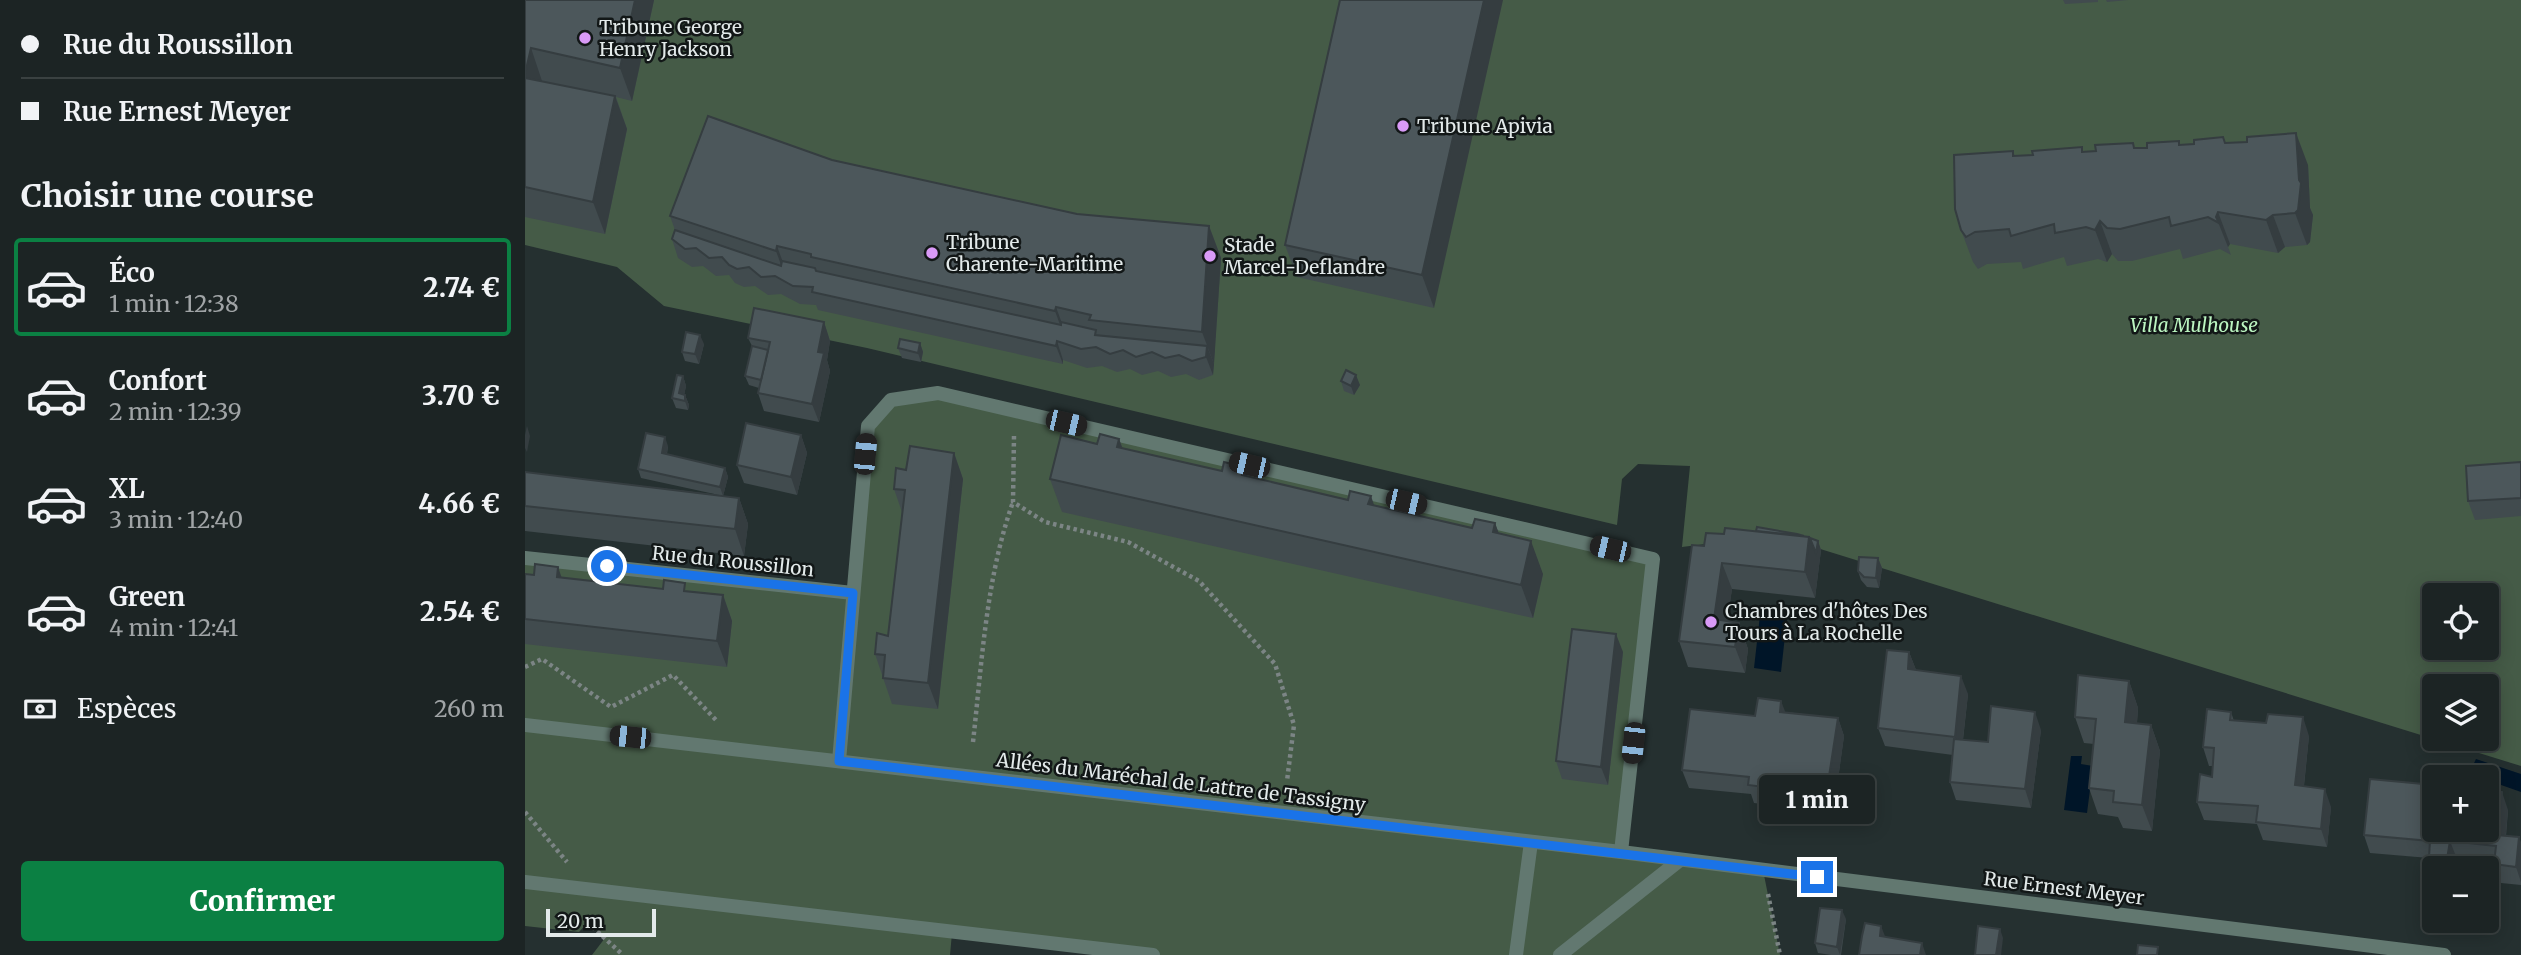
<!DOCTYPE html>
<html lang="fr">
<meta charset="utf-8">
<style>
:root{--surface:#1c2424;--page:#252c2c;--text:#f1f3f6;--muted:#a0a4a6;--line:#3a4141;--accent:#0b8043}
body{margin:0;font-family:Merriweather,serif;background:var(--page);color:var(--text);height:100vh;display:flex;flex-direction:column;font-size:26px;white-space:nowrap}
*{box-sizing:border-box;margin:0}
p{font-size:23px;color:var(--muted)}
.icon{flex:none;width:38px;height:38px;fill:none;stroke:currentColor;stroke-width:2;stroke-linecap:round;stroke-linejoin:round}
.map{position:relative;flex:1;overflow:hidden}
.sheet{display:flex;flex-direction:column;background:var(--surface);width:525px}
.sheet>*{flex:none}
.top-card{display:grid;align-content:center;height:154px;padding:0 21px;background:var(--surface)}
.fabs{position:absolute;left:1897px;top:583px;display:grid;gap:14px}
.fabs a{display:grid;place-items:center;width:77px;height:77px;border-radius:7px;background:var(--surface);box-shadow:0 4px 18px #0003,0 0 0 2px var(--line);font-size:35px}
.scale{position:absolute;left:21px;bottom:18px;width:110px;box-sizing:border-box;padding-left:7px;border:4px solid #e3eaea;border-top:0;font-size:19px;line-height:24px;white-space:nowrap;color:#e3eaea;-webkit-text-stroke:5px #121717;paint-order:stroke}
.end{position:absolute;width:32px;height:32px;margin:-16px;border:9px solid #1a73e8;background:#fff;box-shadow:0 0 0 4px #fff}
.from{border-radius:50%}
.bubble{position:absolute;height:49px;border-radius:7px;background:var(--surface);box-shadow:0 4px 18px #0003,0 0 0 2px var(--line);font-size:23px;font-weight:800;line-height:49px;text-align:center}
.car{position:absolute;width:21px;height:42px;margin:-21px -10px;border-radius:9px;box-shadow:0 0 5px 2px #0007;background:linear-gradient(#222 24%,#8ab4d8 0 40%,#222 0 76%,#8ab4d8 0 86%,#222 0)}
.top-card b{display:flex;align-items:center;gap:24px;height:66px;font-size:26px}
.top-card b+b{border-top:2px solid var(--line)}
.top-card i{width:18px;height:18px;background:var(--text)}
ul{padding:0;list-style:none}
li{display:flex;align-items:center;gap:21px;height:98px;margin:0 14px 10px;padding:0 7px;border:4px solid transparent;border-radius:7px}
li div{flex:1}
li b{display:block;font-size:26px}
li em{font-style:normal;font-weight:800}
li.current{border-color:var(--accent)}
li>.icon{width:63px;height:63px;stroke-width:1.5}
h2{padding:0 21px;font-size:32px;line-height:84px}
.pay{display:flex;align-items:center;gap:18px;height:77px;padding:0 21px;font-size:26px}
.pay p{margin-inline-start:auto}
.button{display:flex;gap:14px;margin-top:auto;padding:14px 21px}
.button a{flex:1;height:80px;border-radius:7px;background:var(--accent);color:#fff;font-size:28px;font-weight:800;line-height:80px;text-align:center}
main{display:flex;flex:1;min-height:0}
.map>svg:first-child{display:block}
</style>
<main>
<section class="sheet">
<div class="top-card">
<b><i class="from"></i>Rue du Roussillon</b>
<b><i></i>Rue Ernest Meyer</b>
</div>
<h2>Choisir une course</h2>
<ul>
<li class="current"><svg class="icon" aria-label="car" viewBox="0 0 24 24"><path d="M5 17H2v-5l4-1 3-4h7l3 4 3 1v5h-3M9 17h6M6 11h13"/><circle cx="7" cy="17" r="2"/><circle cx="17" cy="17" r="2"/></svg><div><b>Éco</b><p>1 min · 12:38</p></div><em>2.74 €</em></li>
<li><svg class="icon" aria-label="car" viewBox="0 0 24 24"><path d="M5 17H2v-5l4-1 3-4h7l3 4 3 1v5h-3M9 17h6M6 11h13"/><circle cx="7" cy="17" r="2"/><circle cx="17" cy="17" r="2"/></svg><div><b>Confort</b><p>2 min · 12:39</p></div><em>3.70 €</em></li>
<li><svg class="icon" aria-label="car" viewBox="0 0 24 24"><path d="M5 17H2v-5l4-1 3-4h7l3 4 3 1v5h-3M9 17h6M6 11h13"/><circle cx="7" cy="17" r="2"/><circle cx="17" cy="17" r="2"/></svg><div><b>XL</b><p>3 min · 12:40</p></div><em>4.66 €</em></li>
<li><svg class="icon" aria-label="car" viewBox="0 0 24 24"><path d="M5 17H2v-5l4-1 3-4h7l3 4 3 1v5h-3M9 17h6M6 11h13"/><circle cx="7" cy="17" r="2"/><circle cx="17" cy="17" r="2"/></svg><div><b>Green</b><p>4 min · 12:41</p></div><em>2.54 €</em></li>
</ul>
<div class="pay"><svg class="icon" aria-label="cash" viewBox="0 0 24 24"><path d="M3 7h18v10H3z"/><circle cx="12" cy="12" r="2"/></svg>Espèces<p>260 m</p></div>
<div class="button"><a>Confirmer</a></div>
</section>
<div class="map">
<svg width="1996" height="955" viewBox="0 0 1996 955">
<rect width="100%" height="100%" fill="#253030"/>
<g fill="#455b47" fill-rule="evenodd">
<path d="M0 0H1996V766L1276 543 1235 537 1157 547 1165 466 1113 464 1097 479 1092 525 342 348 139 306 92 267 0 245ZM1909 595H1962V648H1909ZM1909 686H1962V738H1909Z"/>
<polygon points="413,393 1128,559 1096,852 1238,870 1255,955 630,955 427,933 425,955 67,955 80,938 63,922 54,932 0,926 0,558 328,593 343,426 366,400"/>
</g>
<g fill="#001528">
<polygon points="1235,615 1262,618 1256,672 1229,668"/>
<polygon points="1546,756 1557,756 1556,764 1568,766 1562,813 1539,810"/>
<polygon points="1951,759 1996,774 1996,792 1962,780 1962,777 1944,774"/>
</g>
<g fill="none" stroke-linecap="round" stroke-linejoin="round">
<g stroke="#7c8585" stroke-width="4.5" stroke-dasharray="3.5 3.5" stroke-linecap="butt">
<polyline points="489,436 488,502 520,522 603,542 674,581 750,664 769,725 762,781"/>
<polyline points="0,667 17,659 86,707 148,675 191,720"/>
<path d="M448 742C457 662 461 578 488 502"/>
<polyline points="0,812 42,862"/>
<polyline points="1243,894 1255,955"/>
<polyline points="62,922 98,955"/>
</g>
<g stroke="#627870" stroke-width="14">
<polyline points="0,558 328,593"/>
<polyline points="0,725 1096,852 1919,955"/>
<polyline points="314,761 343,426 366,400 413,393 1128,559 1096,852"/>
<polyline points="0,882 628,955"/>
<polyline points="991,955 1006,842"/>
<polyline points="1035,955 1155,860"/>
</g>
</g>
<g fill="#414b4e">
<polygon points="0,0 129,0 107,101 91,97 102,129 80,234 0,217"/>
<polygon points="815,0 909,308 772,277 760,245"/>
<polygon points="1538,0 1573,0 1573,2 1540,4"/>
<polygon points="1581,0 1603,0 1582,2"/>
<polygon points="1698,137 1700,143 1783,165 1785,208 1788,215 1785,242 1782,245 1760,247 1753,253 1705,244 1703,247 1706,255 1695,249 1658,259 1655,249 1607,261 1593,261 1587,254 1582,262 1573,259 1542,266 1539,257 1498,269 1496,262 1462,264 1453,269 1448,262 1436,230 1488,151 1490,156 1559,152 1622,148 1654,141 1655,145 1669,144"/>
<polygon points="307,160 552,214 684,226 696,258 688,375 674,380 661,374 646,377 633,371 617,375 605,369 592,372 577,366 562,368 538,360 538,364 293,310 291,305 275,304 256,294 243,295 230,286 219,287 210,283 204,275 191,276 178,266 167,267 153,258 147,239 150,230 145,216"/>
<polygon points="299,322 305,341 302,360 305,371 294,422 239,411 233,393 234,388 224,385 220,376 227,346 223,338"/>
<polygon points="395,343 398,352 396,362 377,358 373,348"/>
<polygon points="179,344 174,364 160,361 157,352"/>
<polygon points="158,376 161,386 159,395 160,395 164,405 163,410 151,408 147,398"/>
<polygon points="816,381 835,385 829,395 819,391"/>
<polygon points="276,435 282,453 272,495 219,483 212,465"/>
<polygon points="594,439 598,449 823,500 947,528 970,523 974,534 1018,574 1008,618 537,512 525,479 572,444"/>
<polygon points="143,446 142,454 200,468 203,477 198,496 214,498 223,524 219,556 0,531 0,472 194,495 116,478 113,469"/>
<polygon points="429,453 438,479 413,709 367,704 350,654 363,636 377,512 369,489 381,470"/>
<polygon points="1996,462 1996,516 1950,520 1943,501"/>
<polygon points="1285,538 1293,541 1296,550 1290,598 1207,589 1202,621 1214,623 1223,649 1220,673 1163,667 1154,641 1179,546"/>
<polygon points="1353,558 1357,568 1354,588 1342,587 1336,580 1333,571"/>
<polygon points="0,574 198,595 207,621 202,667 0,644"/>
<polygon points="1098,652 1083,785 1037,779 1031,761"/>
<polygon points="1384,652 1391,670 1443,694 1438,740 1463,742 1516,730 1506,808 1431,800 1425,782 1428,755 1360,746 1353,728"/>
<polygon points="1604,681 1613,708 1612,723 1626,725 1635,751 1627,831 1598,828 1593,817 1573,814 1564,788 1569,744 1559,743 1550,717"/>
<polygon points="1261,712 1313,718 1319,736 1310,801 1255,795 1254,806 1229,803 1226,794 1164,788 1157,770 1230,716"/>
<polygon points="1706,712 1709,721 1784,736 1779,786 1806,807 1802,847 1738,840 1732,824 1679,820 1672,802 1687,777 1688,766 1684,766 1678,747"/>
<polygon points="1983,810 1981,836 1996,842 1996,885 1976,883 1969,863 1932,859 1930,868 1909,868 1909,872 1904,858 1845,853 1839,835"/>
<polygon points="1321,919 1316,955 1306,955 1293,953 1290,943"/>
</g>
<g fill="#353d40">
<polygon points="110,0 129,0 107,101 95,68"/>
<polygon points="959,0 978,0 909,308 897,275"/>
<polygon points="6,48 17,81 11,110 0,79 0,74"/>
<polygon points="90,96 102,129 80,234 68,202"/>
<polygon points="1771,133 1783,165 1785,208 1788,215 1785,242 1782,245 1770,213 1774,180"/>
<polygon points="1693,212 1705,244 1703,247 1691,217"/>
<polygon points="1748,215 1760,247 1753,253 1741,220"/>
<polygon points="1575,221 1587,254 1582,262 1570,230"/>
<polygon points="684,226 696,258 689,364 677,332"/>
<polygon points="252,246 264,279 263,284 251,251"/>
<polygon points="531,307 543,340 542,344 530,311"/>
<polygon points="299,322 305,341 302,360 305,371 294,422 287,404 293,352"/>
<polygon points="175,335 179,344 174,364 170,354"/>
<polygon points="532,341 538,360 538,364 531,346"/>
<polygon points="395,343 398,352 396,362 393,353"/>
<polygon points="682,346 689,364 688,375 681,357"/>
<polygon points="831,375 835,385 829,395 826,386"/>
<polygon points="158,376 161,386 158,401 154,393"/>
<polygon points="160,395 164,405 163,410 160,401"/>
<polygon points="2,426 5,436 2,452 0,448 0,435"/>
<polygon points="276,435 282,453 272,495 266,477"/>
<polygon points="140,437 143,446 140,463 137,453"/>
<polygon points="594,439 606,472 592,447"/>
<polygon points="429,453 438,479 413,709 403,683"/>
<polygon points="719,467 731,499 717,475"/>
<polygon points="200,468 203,477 198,496 195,487"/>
<polygon points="846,496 857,528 843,504"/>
<polygon points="214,498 223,524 219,556 210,529"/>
<polygon points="970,523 982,556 968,532"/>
<polygon points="1284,537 1291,553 1293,541 1296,550 1290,598 1280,572"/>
<polygon points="1006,541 1018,574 1008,618 996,585"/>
<polygon points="1353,558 1357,568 1354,588 1351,578"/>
<polygon points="1197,563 1207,589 1199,645 1189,619"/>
<polygon points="33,567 42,593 32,577"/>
<polygon points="198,595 207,621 202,667 192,641"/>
<polygon points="1214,623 1223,649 1220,673 1210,647"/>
<polygon points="1091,634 1098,652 1083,785 1076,767"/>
<polygon points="1384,652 1391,670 1383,669"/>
<polygon points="1436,676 1443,694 1436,756 1430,737"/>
<polygon points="1604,681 1613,708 1610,748 1600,722"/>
<polygon points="1256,701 1263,719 1255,712"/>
<polygon points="1510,712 1516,730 1506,808 1500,789"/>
<polygon points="1778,717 1784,736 1777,803 1770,785"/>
<polygon points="1313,718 1319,736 1310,801 1303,783"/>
<polygon points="1626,725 1635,751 1627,831 1617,805"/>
<polygon points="1249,777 1255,795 1254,806 1247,788"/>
<polygon points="1800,789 1806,807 1802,847 1796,829"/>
<polygon points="1977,792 1983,810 1979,853 1972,835"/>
<polygon points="1994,837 1996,842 1996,882 1991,867"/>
<polygon points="1925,841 1932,859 1930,868 1926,868 1922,859"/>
<polygon points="1317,910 1321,919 1315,955 1312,947"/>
<polygon points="1356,926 1363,944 1355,936"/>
<polygon points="1475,929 1478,938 1476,955 1471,955"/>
<polygon points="1397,943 1401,955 1395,955"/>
</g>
<g fill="#4c575b" stroke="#353d40" stroke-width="2">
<polygon points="0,0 110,0 95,68 6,48 0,74"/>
<polygon points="815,0 959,0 897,275 760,245"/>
<polygon points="0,78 90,96 68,202 0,187"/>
<polygon points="183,116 307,160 552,214 684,226 677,332 564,320 566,315 531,307 530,311 286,257 286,254 252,246 251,251 145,216"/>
<polygon points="1771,133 1774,180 1776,183 1773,210 1770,213 1748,215 1741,220 1693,212 1691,217 1694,223 1683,217 1646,226 1644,217 1595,229 1582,228 1575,221 1570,230 1561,227 1530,233 1529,224 1486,236 1484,229 1450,232 1441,237 1436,230 1430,209 1429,155 1488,151 1488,156 1508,155 1507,151 1557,147 1557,152 1571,151 1570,145 1608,143 1609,148 1622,148 1622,143 1654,141 1654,145 1669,144 1669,140 1698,137 1700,143 1722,142 1722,137"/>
<polygon points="150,230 256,266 257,261 290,268 291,271 536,325 536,322 571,330 570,335 682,346 681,357 667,361 654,355 640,358 627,352 611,357 598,350 585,354 571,347 556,349 532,341 531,346 287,292 288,287 268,286 250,276 236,277 224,267 212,269 204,265 197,257 184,258 171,248 160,249 147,239"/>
<polygon points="229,308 299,322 293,352 299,353 287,404 233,393 245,342 223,338"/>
<polygon points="161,332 175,335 170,354 157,352"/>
<polygon points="375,339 395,343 393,353 373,348"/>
<polygon points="227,346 243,350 236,380 220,376"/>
<polygon points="821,370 831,375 826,386 816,381"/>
<polygon points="152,375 158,376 154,393 160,395 160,401 147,398"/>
<polygon points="221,423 276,435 266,477 212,465"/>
<polygon points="121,433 140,437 137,453 200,468 195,487 113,469"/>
<polygon points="575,434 594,439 592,447 697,471 699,462 719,467 717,475 823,500 825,491 846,496 843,504 947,528 950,519 970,523 968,532 1006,541 996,585 525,479 536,435 572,444"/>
<polygon points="385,446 429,453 403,683 358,678 360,655 350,654 352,633 363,636 380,490 369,489 371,468 381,470"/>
<polygon points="1996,462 1996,498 1943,501 1941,466"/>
<polygon points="0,472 214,498 210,529 0,506"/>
<polygon points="1232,527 1272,534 1279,536 1231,531"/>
<polygon points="1200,528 1284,537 1280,572 1197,563 1189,619 1214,623 1210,647 1154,641 1167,545 1179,546 1181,533 1199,534"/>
<polygon points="1285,538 1293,541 1291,553"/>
<polygon points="1334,557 1353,558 1351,578 1339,577 1333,571"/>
<polygon points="10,564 33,567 32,577 138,589 139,580 160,583 159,591 198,595 192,641 0,619 0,574 9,575"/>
<polygon points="1047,629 1091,634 1076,767 1031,761"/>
<polygon points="1362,650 1384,652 1383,669 1436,676 1430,737 1353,728"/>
<polygon points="1553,675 1604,681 1600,722 1626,725 1617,805 1588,802 1589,791 1564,788 1571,719 1550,717"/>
<polygon points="1233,698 1256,701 1255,712 1313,718 1303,783 1249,777 1247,788 1223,785 1224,777 1157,770 1165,709 1230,716"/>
<polygon points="1466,706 1510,712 1500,789 1425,782 1429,739 1463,742"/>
<polygon points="1682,709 1706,712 1705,720 1741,723 1743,714 1778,717 1770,785 1800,789 1796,829 1731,822 1733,806 1672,802 1675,774 1687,777 1689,748 1678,747"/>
<polygon points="1845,779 1909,785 1909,830 1962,830 1962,790 1977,792 1972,835 1994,837 1991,867 1969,864 1971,846 1925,841 1922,859 1904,857 1905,841 1839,835"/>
<polygon points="1295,908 1317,910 1312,947 1290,943"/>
<polygon points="1340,923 1356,926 1355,936 1397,943 1395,955 1334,955 1337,936"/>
<polygon points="1453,926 1475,929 1471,955 1450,955"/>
<polygon points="1613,945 1633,947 1632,955 1612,955"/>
</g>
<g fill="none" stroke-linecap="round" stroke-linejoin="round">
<polyline stroke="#1a73e8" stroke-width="9" points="82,566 328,593 314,761 1292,877"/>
</g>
<g fill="#d99af7" stroke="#121717" stroke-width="2.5">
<circle cx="60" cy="38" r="7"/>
<circle cx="878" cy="126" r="7"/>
<circle cx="407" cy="253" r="7"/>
<circle cx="685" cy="256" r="7"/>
<circle cx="1186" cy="622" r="7"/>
</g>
<g text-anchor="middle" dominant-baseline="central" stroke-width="5" stroke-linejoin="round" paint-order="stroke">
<g font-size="19" fill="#e3eaea" stroke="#121717" text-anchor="start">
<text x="74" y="27">Tribune George<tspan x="74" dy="22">Henry Jackson</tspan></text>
<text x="892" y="126">Tribune Apivia</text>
<text x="421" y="242">Tribune<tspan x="421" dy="22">Charente-Maritime</tspan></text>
<text x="699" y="245">Stade<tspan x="699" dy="22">Marcel-Deflandre</tspan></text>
<text x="1200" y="611">Chambres d'hôtes Des<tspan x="1200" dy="22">Tours à La Rochelle</tspan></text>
</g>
<g font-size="19" font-style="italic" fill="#bbf5c0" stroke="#121717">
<text x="1669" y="325">Villa Mulhouse</text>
</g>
<g font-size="19" fill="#e3eaea" stroke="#121717">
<text transform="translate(208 561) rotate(6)">Rue du Roussillon</text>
<text transform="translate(656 782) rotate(7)">Allées du Maréchal de Lattre de Tassigny</text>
<text transform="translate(1539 888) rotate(7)">Rue Ernest Meyer</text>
</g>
</g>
</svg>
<div class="fabs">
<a><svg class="icon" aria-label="locate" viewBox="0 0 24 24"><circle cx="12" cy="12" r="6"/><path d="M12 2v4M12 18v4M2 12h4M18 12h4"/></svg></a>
<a><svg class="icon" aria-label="layers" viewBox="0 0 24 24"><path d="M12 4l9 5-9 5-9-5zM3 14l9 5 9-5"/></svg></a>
<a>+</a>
<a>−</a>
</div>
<div class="scale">20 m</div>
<i class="end from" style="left:82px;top:566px"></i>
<i class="end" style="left:1292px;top:877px"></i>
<div class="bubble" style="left:1234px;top:775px;width:116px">1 min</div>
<i class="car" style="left:541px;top:423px;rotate:103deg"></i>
<i class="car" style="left:340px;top:454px;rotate:5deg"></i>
<i class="car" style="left:724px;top:465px;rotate:283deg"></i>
<i class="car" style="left:881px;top:502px;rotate:103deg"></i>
<i class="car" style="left:1085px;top:549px;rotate:283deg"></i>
<i class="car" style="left:105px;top:737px;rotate:276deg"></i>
<i class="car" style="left:1108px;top:743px;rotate:186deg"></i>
</div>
</main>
